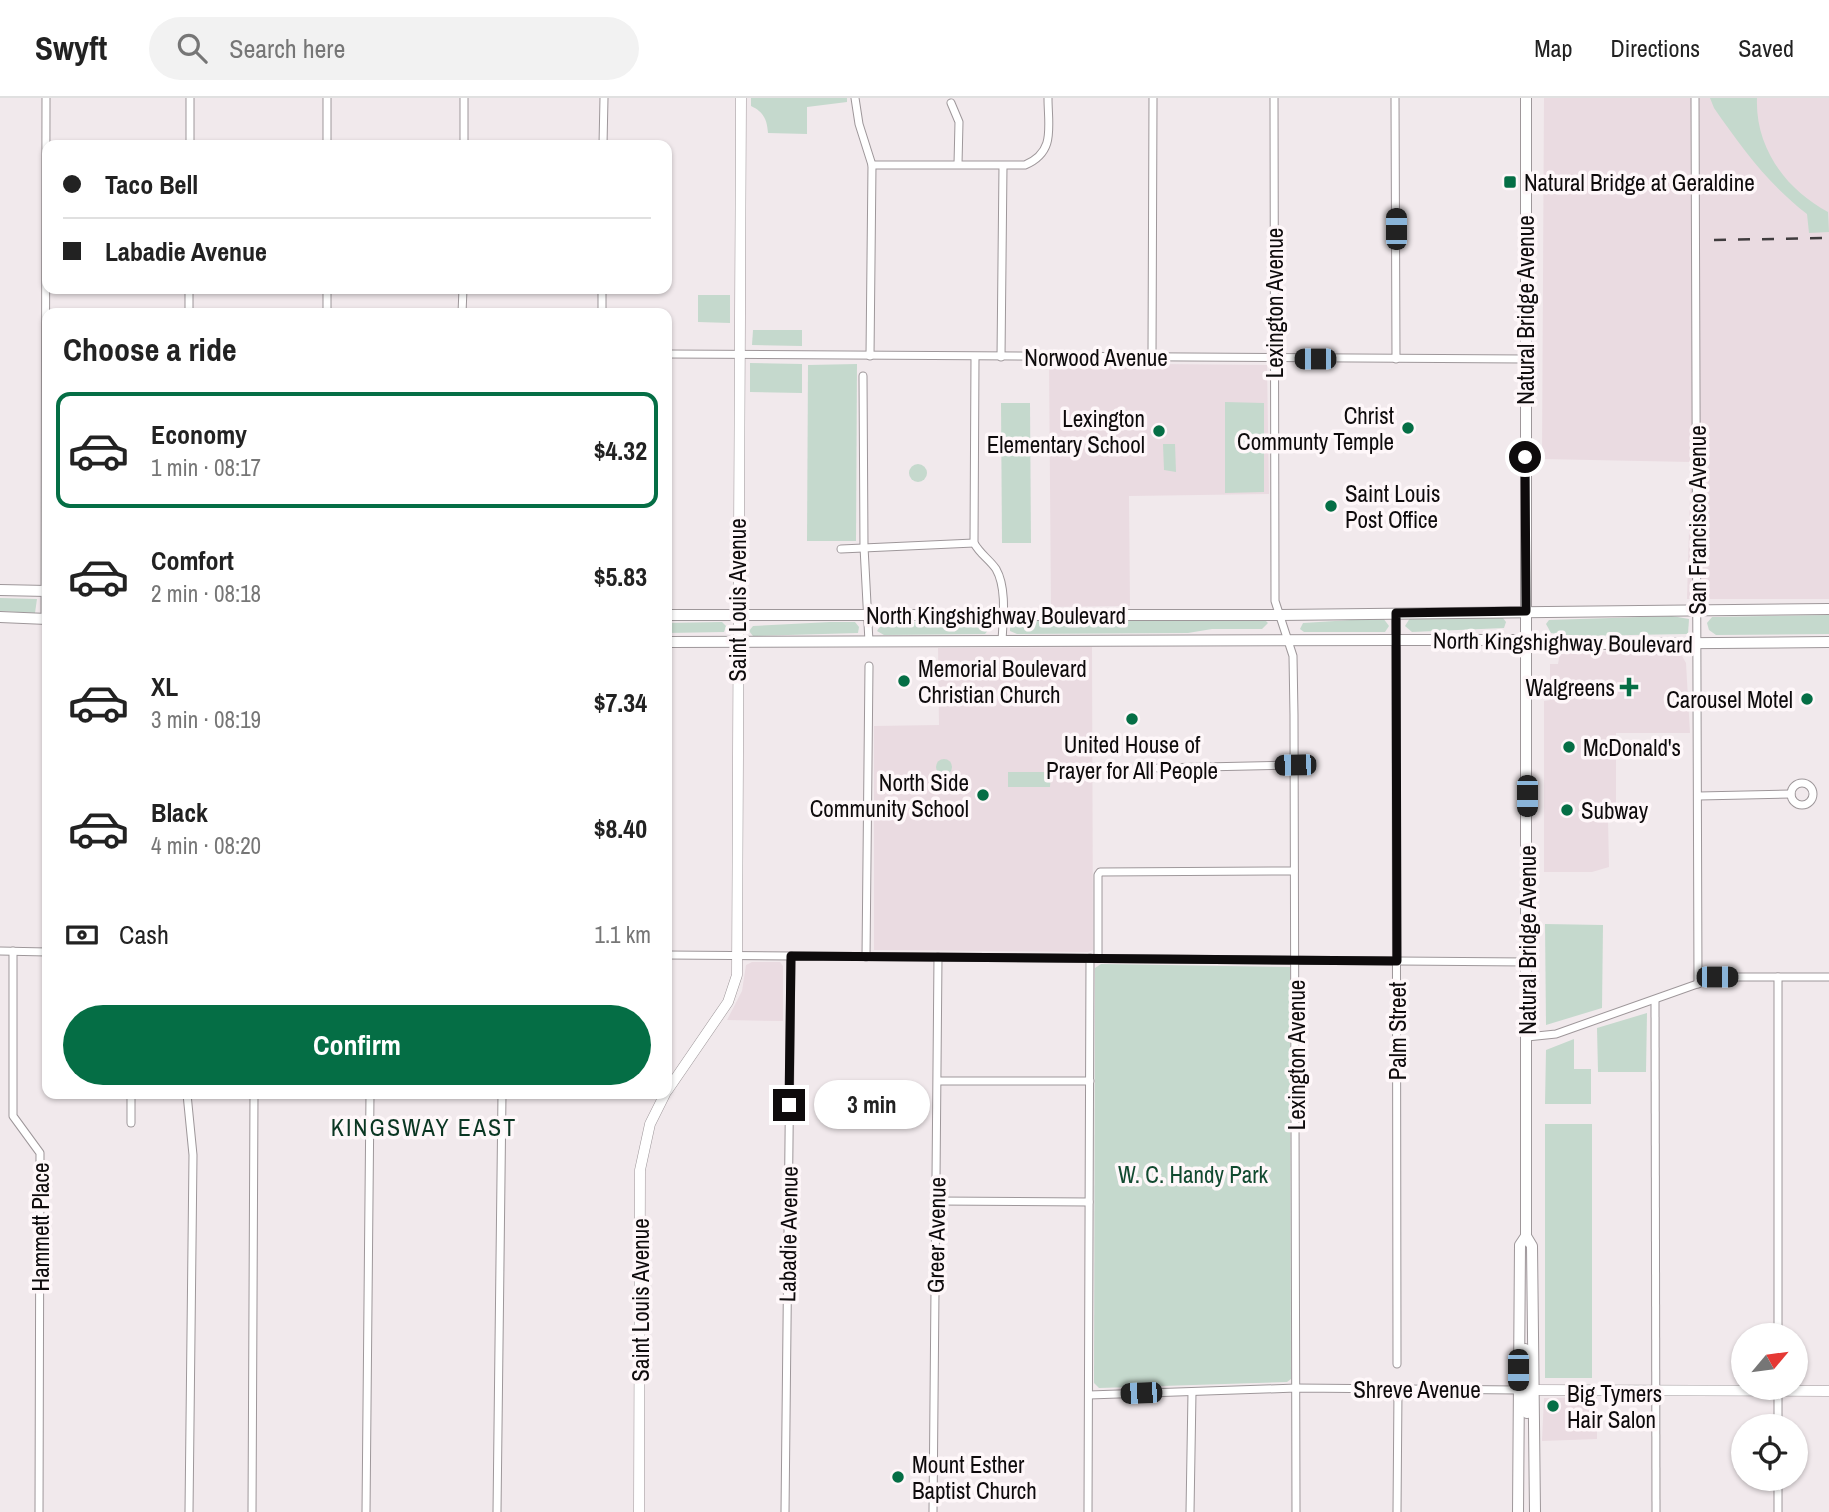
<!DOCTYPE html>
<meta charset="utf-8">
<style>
:root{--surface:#fff;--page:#f2f2f2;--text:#222;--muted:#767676;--line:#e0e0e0;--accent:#056e45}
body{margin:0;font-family:"Archivo Narrow",sans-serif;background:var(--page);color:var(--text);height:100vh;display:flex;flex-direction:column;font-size:26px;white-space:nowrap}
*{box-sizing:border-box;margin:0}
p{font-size:23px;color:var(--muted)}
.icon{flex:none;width:38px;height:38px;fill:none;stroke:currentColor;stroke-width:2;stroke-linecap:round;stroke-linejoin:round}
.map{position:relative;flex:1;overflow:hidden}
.side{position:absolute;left:42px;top:210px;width:630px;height:791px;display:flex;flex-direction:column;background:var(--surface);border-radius:14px;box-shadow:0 2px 5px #0004}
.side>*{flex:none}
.hud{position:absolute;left:42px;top:42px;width:630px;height:154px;border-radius:14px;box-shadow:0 2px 5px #0004;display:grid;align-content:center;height:154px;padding:0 21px;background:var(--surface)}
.needle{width:46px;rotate:61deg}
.buttons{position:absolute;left:1731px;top:1225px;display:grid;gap:14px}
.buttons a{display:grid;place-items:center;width:77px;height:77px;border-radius:50%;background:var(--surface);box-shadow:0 2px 5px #0004;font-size:35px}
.end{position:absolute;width:32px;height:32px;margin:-16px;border:9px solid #0e0b0c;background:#fff;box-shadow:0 0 0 4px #fff}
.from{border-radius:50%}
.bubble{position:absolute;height:49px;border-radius:24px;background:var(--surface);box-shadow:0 2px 5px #0004;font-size:23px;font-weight:800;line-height:49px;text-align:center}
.car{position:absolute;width:21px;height:42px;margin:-21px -10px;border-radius:9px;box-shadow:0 0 5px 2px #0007;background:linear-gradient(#222 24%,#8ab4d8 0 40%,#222 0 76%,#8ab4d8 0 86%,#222 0)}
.hud b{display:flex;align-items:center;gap:24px;height:66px;font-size:26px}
.hud b+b{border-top:2px solid var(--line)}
.hud i{width:18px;height:18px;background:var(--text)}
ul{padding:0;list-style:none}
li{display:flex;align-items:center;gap:21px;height:116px;margin:0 14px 10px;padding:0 7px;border:4px solid transparent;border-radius:14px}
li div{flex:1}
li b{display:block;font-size:26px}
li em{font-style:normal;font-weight:800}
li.on{border-color:var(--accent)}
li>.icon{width:63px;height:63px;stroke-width:1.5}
h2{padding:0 21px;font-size:32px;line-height:84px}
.pay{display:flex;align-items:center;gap:18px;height:77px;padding:0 21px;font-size:26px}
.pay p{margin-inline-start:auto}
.button{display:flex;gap:14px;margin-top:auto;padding:14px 21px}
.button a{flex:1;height:80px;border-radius:42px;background:var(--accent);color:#fff;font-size:28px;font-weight:800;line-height:80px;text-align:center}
header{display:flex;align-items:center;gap:42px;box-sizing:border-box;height:98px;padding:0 35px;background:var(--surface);border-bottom:2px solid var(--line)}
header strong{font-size:33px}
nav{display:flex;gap:38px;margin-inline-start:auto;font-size:24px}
.search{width:490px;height:63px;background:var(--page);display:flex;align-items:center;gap:18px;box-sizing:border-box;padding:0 24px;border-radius:38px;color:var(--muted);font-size:26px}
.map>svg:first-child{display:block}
</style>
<header>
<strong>Swyft</strong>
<div class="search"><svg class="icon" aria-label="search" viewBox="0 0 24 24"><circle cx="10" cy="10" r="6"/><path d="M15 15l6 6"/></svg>Search here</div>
<nav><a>Map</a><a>Directions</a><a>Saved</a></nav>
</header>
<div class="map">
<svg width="1829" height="1414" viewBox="0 0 1829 1414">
<rect width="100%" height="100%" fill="#f1e9ec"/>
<g fill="#eadbe1">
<polygon points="1544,0 1829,0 1829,501 1687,501 1691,364 1542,361"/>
<polygon points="1049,265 1267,267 1269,396 1129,398 1130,508 1051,509"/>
<polygon points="1092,549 1093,852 1088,854 874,852 874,628 939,627 938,550"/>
<polygon points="1678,551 1686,565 1690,635 1616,635 1616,721 1608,721 1609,769 1592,774 1544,774 1544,603 1550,602 1550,566 1558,566 1560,555"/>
<polygon points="752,864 780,864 783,868 783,923 727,922 742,893 746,867"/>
<polygon points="1597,1299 1597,1341 1542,1343 1544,1300"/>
</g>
<g fill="#c5d9cd">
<path d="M751 0H847V4L807 9V36L768 35C767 22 764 14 751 8Z"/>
<path d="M1710 0H1757C1755 49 1785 91 1828 114L1829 134 1809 135 1807 116C1768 86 1742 50 1714 10Z"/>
<polygon points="698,197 730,197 730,225 698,224"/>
<polygon points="753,232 802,232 802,248 752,247"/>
<polygon points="750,265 802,266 802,295 750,294"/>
<polygon points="857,266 856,443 807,443 808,267"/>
<polygon points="1225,304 1264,305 1264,394 1225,395"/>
<polygon points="1001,305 1030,305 1031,445 1002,445"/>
<polygon points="1163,346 1175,346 1176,374 1164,372"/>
<circle cx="918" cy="375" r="9"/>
<polygon points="0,500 37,501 35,515 0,513"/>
<polygon points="1829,517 1829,536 1716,537 1709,532 1707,525 1712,519"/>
<polygon points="1672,518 1689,521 1688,536 1574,538 1551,535 1546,526 1549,522"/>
<polygon points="1383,520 1389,528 1385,534 1304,534 1300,531 1303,525"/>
<polygon points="1410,520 1503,520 1506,524 1504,530 1412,534 1405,528"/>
<polygon points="1014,522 1265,522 1268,525 1262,531 1212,531 1188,535 1017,536 1010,533 1010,526"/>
<polygon points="985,523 989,531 985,536 884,537 877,533 883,524"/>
<polygon points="722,524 726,528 724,534 667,535 667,525"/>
<polygon points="830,524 855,524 859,529 858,535 753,538 749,533 753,528"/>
<circle cx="944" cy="669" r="8"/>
<polygon points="1008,674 1051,674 1050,689 1008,689"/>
<polygon points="1545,826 1603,827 1602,910 1546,927"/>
<polygon points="1101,866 1290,869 1291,1281 1287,1284 1099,1290 1094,1285 1095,870"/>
<polygon points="1647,915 1646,974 1598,974 1597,930"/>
<polygon points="1574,941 1574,971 1591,971 1591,1006 1545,1006 1546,952"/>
<rect x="1545" y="1026" width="47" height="254"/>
</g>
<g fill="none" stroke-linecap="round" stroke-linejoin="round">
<defs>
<g id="street">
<polyline points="855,0 859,26 872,67 870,258"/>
<polyline points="1274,0 1275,503 1293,558 1294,617 1296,1414"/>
<polyline points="1395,0 1396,261"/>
<polyline points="1695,0 1698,886"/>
<polyline points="951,5 959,24 958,66"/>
<polyline points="190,47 190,0"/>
<polyline points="327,47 327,0"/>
<polyline points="464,47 464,0"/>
<polyline points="603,47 604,0"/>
<path d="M872 67H1025C1056 54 1048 29 1048 0"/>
<polyline points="189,215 189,191"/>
<polyline points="327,215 327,191"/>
<polyline points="462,215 463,191"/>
<polyline points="602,215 602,191"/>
<polyline points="667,256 1525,261"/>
<path d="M975 259 974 445C980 456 989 461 996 471 1007 490 1003 522 1002 543"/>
<polyline points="1001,259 1003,68"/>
<polyline points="1152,259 1153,0"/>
<polyline points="863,278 864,449 869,544"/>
<polyline points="841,451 974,445"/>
<polyline points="1396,515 1397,1266"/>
<polyline points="45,521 46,0"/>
<polyline points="1158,670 1295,667"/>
<circle cx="1802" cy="696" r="11"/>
<polyline points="1699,698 1791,696"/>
<polyline points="0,853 47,854"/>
<polyline points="13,853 13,1018 40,1055 39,1414"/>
<polyline points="667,857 1528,864"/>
<polyline points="866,859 869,568"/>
<polyline points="1098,860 1098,777 1100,774 1294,773"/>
<polyline points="1655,902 1656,1414"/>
<polyline points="1527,939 1556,936 1717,879 1829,879"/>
<polyline points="938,983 1090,983"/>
<polyline points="187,996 193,1057 189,1414"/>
<polyline points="131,1025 131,996"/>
<polyline points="937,1103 1089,1104"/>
<polyline points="1778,1237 1778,879"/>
<polyline points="1089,1297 1296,1290 1518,1292"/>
<polyline points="1778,1328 1778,1290"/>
<polyline points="252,1414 254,996"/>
<polyline points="366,1414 370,996"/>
<polyline points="497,1414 502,996"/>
<polyline points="785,1414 791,858"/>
<polyline points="933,1414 938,859"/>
<polyline points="1088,1414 1090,860"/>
<polyline points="1190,1414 1192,1294"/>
<polyline points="1397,1414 1398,1292"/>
<polyline points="1778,1414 1778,1381"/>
</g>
<g id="secondary">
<polyline points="667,993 728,904 737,877 741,0"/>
<polyline points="1529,1292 1829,1293"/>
<polyline points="639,1414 640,1072 650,1026 665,996"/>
</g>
<g id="primary">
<polyline points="0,492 47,493"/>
<polyline points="667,517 1280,517 1829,511"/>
<polyline points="0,519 47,521"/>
<polyline points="667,544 1396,542 1526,542 1590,546 1829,544"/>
<polyline points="1526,1138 1532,1148 1535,1414"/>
<polyline points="1525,1251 1527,1315"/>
<polyline points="1518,1414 1520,1147 1526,1138 1526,0"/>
</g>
</defs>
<use href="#street" stroke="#9e979a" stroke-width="9"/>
<use href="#secondary" stroke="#9e979a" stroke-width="11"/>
<use href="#primary" stroke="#9e979a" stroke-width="12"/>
<use href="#street" stroke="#fff" stroke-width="7"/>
<use href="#secondary" stroke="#fff" stroke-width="10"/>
<use href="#primary" stroke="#fff" stroke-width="10"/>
<polyline stroke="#403c3e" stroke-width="2.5" stroke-dasharray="12 12" stroke-linecap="butt" points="1714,142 1829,140"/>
</g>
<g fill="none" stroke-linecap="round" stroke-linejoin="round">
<polyline stroke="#0e0b0c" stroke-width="9" points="789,1007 791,858 1397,863 1396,515 1526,513 1525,359"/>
</g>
<g fill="#056e45" stroke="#fef7f9" stroke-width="2.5">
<rect x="1503" y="77" width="14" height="14" rx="3.5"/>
<circle cx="1408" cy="330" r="7"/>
<circle cx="1159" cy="333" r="7"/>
<circle cx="1331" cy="408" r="7"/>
<circle cx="904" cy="583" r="7"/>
<path d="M1625.5 578.5h7v7h7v7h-7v7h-7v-7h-7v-7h7z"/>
<circle cx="1807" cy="601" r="7"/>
<circle cx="1132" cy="621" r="7"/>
<circle cx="1569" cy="649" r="7"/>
<circle cx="983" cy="697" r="7"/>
<circle cx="1567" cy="712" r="7"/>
<circle cx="1553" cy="1308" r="7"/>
<circle cx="898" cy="1379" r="7"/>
</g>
<g text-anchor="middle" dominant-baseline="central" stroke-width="7" stroke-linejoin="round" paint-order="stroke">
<g font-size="23" fill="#0e0b0c" stroke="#fef7f9" text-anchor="start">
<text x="1524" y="84">Natural Bridge at Geraldine</text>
<text x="1394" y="317" text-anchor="end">Christ<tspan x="1394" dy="26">Communty Temple</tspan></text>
<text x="1145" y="320" text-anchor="end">Lexington<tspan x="1145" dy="26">Elementary School</tspan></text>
<text x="1345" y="395">Saint Louis<tspan x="1345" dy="26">Post Office</tspan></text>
<text x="918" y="570">Memorial Boulevard<tspan x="918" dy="26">Christian Church</tspan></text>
<text x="1615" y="589" text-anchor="end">Walgreens</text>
<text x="1793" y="601" text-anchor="end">Carousel Motel</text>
<text x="1132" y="646" text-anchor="middle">United House of<tspan x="1132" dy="26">Prayer for All People</tspan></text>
<text x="1583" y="649">McDonald's</text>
<text x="969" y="684" text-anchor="end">North Side<tspan x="969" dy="26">Community School</tspan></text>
<text x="1581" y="712">Subway</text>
<text x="1567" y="1295">Big Tymers<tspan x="1567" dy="26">Hair Salon</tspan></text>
<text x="912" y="1366">Mount Esther<tspan x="912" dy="26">Baptist Church</tspan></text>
</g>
<g font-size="23" fill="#0e0b0c" stroke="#fef7f9">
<text transform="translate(1274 205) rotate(-90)">Lexington Avenue</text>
<text transform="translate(1525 212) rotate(-90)">Natural Bridge Avenue</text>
<text x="1096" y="259">Norwood Avenue</text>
<text transform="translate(1697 422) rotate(-90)">San Francisco Avenue</text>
<text transform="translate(737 502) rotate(-90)">Saint Louis Avenue</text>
<text x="996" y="517">North Kingshighway Boulevard</text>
<text transform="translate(1563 544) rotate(1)">North Kingshighway Boulevard</text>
<text transform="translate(1527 842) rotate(-90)">Natural Bridge Avenue</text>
<text transform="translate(1397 933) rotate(-90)">Palm Street</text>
<text transform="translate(1296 957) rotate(-90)">Lexington Avenue</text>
<text transform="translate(40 1129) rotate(-90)">Hammett Place</text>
<text transform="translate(788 1136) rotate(-89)">Labadie Avenue</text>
<text transform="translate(936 1137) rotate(-89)">Greer Avenue</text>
<text transform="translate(640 1202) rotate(-90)">Saint Louis Avenue</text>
<text x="1417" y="1291">Shreve Avenue</text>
</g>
<g font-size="23" fill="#114a30" stroke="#fef7f9">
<text x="1193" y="1076">W. C. Handy Park</text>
</g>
<g font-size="24" letter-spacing="2" fill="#0a3622" stroke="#fef7f9">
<text x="424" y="1029">KINGSWAY EAST</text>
</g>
</g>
</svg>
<div class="buttons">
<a><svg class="needle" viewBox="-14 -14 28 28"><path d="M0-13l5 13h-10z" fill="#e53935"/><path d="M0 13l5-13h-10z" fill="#767676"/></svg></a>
<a><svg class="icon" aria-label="locate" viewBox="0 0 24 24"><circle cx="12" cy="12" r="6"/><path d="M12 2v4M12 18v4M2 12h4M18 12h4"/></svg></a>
</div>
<i class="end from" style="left:1525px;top:359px"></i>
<i class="end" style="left:789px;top:1007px"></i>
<div class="bubble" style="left:814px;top:982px;width:116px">3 min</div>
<i class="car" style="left:1396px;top:131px;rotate:0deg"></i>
<i class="car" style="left:1315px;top:261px;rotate:270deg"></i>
<i class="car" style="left:1295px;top:667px;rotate:269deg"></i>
<i class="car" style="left:1527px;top:698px;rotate:180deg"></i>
<i class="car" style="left:1717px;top:879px;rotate:90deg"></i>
<i class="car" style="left:1518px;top:1272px;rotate:180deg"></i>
<i class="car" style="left:1141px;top:1295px;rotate:268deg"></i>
<div class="hud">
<b><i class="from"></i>Taco Bell</b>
<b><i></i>Labadie Avenue</b>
</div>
<section class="side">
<h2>Choose a ride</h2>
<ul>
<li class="on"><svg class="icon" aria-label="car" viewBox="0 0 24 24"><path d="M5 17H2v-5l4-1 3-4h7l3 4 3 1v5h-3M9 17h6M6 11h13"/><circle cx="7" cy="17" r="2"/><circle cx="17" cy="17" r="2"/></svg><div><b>Economy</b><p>1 min · 08:17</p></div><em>$4.32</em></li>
<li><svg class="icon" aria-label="car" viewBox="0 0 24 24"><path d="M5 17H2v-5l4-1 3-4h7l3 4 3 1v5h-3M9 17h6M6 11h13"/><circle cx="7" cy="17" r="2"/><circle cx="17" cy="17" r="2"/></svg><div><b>Comfort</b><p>2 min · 08:18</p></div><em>$5.83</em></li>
<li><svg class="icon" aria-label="car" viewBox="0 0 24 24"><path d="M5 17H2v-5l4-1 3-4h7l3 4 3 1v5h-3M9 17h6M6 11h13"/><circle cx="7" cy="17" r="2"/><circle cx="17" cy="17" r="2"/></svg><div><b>XL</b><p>3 min · 08:19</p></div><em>$7.34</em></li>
<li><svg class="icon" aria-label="car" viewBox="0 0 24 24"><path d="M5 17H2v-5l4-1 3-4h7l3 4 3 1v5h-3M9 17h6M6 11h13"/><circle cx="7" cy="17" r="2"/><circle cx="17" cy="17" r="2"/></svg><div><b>Black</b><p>4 min · 08:20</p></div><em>$8.40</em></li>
</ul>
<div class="pay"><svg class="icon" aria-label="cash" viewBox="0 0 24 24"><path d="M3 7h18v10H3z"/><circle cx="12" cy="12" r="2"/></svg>Cash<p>1.1 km</p></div>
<div class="button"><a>Confirm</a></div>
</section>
</div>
